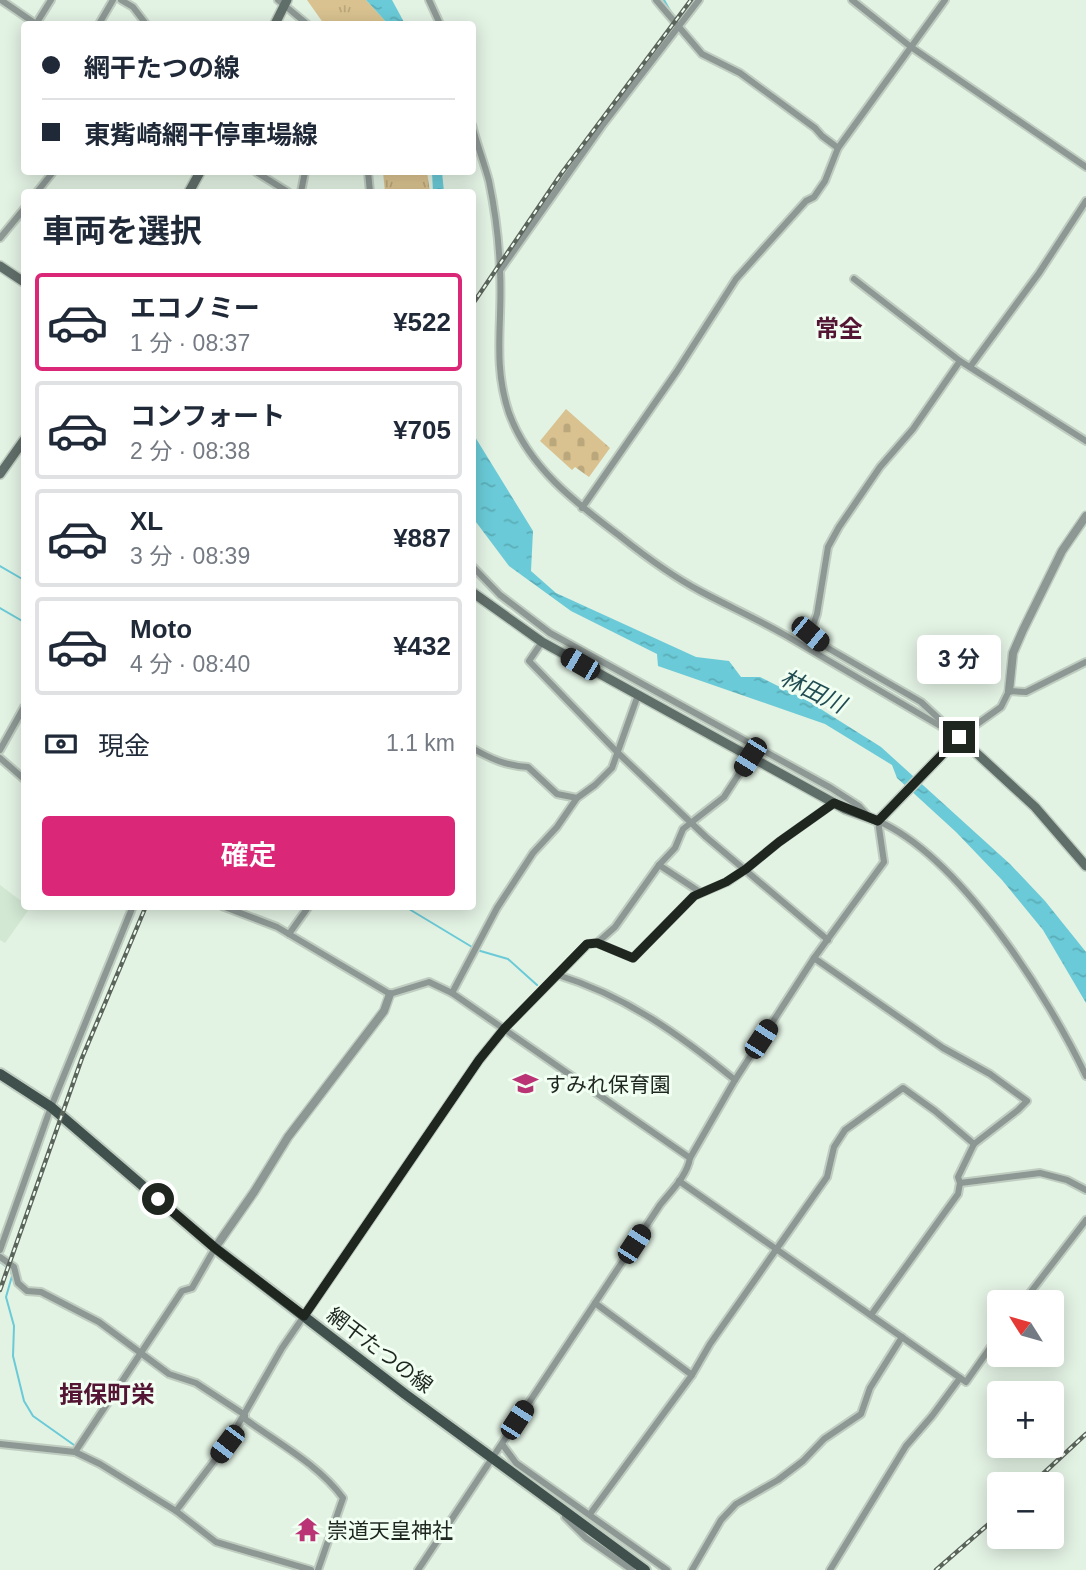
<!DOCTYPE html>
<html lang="ja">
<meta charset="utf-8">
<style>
:root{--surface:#fff;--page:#f6f6f7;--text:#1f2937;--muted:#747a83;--line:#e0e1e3;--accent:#db2777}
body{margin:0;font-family:Arial,"Noto Sans JP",sans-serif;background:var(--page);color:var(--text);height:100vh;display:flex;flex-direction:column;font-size:26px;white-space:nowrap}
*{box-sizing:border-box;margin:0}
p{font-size:23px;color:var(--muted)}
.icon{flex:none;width:38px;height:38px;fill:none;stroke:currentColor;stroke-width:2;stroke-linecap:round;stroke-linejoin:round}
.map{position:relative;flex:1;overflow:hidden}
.panel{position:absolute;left:21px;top:189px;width:455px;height:721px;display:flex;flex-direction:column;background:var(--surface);border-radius:7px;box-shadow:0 4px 18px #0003}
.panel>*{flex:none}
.banner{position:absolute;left:21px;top:21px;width:455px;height:154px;border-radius:7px;box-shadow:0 4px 18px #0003;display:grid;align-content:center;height:154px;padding:0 21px;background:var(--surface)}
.needle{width:46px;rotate:307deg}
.buttons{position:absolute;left:987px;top:1290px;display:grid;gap:14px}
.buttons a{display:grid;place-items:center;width:77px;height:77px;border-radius:7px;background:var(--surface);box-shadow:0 4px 18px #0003;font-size:35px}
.end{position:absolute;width:32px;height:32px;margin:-16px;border:9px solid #1f251f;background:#fff;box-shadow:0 0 0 4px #fff}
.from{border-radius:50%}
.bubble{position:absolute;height:49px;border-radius:7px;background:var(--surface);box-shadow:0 4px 18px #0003;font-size:23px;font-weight:600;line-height:49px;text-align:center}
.car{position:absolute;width:21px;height:42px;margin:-21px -10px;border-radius:9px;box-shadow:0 0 5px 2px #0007;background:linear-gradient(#222 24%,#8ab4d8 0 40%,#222 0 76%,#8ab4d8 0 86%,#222 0)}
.banner b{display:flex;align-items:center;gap:24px;height:66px;font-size:26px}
.banner b+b{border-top:2px solid var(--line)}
.banner i{width:18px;height:18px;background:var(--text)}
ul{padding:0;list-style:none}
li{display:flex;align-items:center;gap:21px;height:98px;margin:0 14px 10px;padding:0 7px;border:4px solid var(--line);border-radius:7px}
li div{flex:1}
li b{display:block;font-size:26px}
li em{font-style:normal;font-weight:600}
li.active{border-color:var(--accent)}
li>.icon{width:63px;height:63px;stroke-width:1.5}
h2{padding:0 21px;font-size:32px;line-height:84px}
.pay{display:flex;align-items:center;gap:18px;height:77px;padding:0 21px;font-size:26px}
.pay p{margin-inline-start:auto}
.action{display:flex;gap:14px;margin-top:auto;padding:14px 21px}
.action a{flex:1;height:80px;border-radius:7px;background:var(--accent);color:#fff;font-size:28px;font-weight:600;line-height:80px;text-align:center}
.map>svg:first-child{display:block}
</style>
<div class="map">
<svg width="1086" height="1570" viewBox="0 0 1086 1570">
<defs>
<pattern id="grass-tufts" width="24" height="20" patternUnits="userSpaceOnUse" patternTransform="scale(1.75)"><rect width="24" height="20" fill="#d9c290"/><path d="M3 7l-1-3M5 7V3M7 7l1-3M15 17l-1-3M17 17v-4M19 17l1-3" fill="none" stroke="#baa77c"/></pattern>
<pattern id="cemetery-stones" width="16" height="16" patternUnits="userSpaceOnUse" patternTransform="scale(1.75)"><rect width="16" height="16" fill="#d9c290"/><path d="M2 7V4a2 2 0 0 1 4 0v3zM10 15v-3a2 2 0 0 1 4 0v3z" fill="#baa77c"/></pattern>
<pattern id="water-ripples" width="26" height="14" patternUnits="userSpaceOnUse" patternTransform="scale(1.75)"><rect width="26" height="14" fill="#6acad7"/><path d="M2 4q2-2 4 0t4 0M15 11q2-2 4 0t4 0" fill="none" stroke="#5badb8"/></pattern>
</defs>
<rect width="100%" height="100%" fill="#e2f2e3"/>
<polygon fill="#d2e8d3" points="0,885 24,903 24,906 30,908 5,943 0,940"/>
<g fill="url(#grass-tufts)">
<polygon points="307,0 366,0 388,24 324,24"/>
<polygon points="383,172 427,172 430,192 385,192"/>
</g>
<polygon fill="url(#cemetery-stones)" points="566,409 610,448 589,477 575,467 572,470 540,441"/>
<g fill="url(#water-ripples)">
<polygon points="366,0 392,0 405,24 388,24"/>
<polygon points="432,172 442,172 444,192 433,192"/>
<polygon points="472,432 533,531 531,571 556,593 696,657 729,661 741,677 760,677 808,701 881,747 1010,864 1045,901 1086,952 1086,1003 1043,930 1002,880 956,832 897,778 892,765 825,724 658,666 657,654 571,611 509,566 473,518"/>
</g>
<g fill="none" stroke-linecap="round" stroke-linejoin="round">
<g stroke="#6acad7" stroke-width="2">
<polyline points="664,0 672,14"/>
<polyline points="728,71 735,75"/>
<polyline points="0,566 24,580"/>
<polyline points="0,608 24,622"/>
<polyline points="404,906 472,947"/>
<polyline points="477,950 508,959 537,985"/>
<polyline points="0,1262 11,1270 12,1276 6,1297 14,1326 13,1356 24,1401 33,1416 74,1445"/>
</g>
<defs>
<g id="minor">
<polyline points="1,0 36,24"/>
<polyline points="121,0 133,7 146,24"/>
<polyline points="278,0 307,24"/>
<polyline points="429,0 440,24"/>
<polyline points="656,0 702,54 740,73 815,128 822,136 838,148"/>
<polyline points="852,0 911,47 1086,167"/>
<polyline points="36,24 51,0"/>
<polyline points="99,24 113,0"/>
<path d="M472 125C477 145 484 162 489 181 495 210 499 241 500 271 503 321 492 363 509 413 529 468 576 503 621 537 646 557 672 576 700 591 728 606 757 619 785 635 843 669 901 703 959 737"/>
<polyline points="256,172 288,192"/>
<polyline points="368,172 370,192"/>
<polyline points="37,192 53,172"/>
<polyline points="301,192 305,172"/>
<polyline points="0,238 24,209"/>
<polyline points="501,269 602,126 699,0"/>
<polyline points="854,279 960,361 1086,441"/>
<polyline points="970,367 1039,273 1086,201"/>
<polyline points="582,508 677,371 736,279 806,201 814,197 825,181 838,148 945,0"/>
<polyline points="472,566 500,595 550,633 831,788 859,806 869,817"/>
<polyline points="542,642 529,661 617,752 706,837 828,940"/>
<polyline points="950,729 921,702 826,647 810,634 817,614 828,547 839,527 880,467 913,429 960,361"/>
<polyline points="959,737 1001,707 1009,691 1026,692 1086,662"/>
<path d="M472 748C491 759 507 766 528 767L557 794 577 798"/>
<polyline points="0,750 24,707"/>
<polyline points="0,758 24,779"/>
<polyline points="659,865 700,892"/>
<polyline points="222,906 277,927 390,994 429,982 452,993 690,1158"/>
<polyline points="289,934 309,906"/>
<polyline points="597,943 633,958 694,896 727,882 746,869 779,842 834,803"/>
<polyline points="814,958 943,1048 990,1074 1027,1101 1018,1110 974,1144 958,1177 960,1183 958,1194 871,1315"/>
<path d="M558 975C626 996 680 1035 735 1080"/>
<polyline points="452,993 497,908 533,853 557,827 577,798 595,785 612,768 638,695"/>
<polyline points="504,1029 588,944 597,943 615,927 659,865 675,848 683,829 724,797 750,757"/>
<polyline points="679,1181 966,1382 999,1335"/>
<polyline points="960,1183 1040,1173 1067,1180 1086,1190"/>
<polyline points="0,1250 51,1107 133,906"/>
<path d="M0 1257 14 1267 18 1283 27 1291 41 1292 99 1322 169 1374 196 1383 245 1415V1419C278 1443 319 1465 343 1498L318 1570"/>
<polyline points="1023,1302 1086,1220"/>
<polyline points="692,1375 710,1344 827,1177 834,1147 845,1130 903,1088 935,1111 974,1144"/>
<polyline points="0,1444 75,1452 100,1464 176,1511 216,1542 311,1570"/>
<polyline points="502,1444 516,1463 667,1570"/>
<polyline points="75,1452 182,1291 192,1288 215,1248"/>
<polyline points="176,1511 227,1444 282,1348 304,1316"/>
<polyline points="590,1514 692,1375 595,1303"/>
<polyline points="565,1517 586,1538 632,1570"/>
<path d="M418 1570 660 1205C671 1191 687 1176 690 1158L735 1080 814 958 884 862 878 821C960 857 1048 996 1086 1076"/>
<polyline points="692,1570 721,1520 736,1504 778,1480 803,1461 824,1439 861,1414 870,1388 902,1337"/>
<polyline points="830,1570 906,1446 932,1416 960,1378"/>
</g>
<g id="tertiary">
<polyline points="1009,691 1013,653 1023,630 1062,551 1086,516"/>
<polyline points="215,1248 254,1192 288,1137 384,1011 390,994"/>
<polyline points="304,1316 479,1060 504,1029"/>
</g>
<g id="secondary">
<polyline points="275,24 287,0"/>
<polyline points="189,192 200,172"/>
<polyline points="0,266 24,282"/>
<polyline points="0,474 24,440"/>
<polyline points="472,592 542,642 845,809 878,821 959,737 1035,807 1086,866"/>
</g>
<polyline id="primary" points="0,1074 51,1107 215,1248 405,1394 645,1570"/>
</defs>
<use href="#minor" stroke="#bfcdc0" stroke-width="10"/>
<use href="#tertiary" stroke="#bfcdc0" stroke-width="11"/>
<use href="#secondary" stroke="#bfcdc0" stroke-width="12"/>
<use href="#primary" stroke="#bfcdc0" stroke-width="14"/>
<use href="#minor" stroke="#8d9794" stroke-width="6"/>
<use href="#tertiary" stroke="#8d9794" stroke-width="8"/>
<use href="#secondary" stroke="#606e6a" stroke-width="9"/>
<use href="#primary" stroke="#40514d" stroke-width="10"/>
<defs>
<g id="rail">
<polyline points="472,305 561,174 691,0"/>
<polyline points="0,1290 82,1058 146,906"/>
<polyline points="1032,1484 1086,1434"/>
<polyline points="936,1570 999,1515"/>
</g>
</defs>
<use href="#rail" stroke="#5b645b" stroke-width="4.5"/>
<use href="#rail" stroke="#f1fef2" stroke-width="2" stroke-dasharray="5" stroke-linecap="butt"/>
</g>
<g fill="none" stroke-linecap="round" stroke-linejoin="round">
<polyline stroke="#1f251f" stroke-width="9" points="158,1199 215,1248 304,1316 479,1060 504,1029 587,944 597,943 633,958 694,896 726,882 746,869 779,842 834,803 878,821 959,737"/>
</g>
<defs>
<symbol id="school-bare" viewBox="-9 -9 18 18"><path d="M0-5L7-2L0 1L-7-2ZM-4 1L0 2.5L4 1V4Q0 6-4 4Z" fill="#b93375" stroke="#f1fef2" stroke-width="2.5" paint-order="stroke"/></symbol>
<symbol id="temple-bare" viewBox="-9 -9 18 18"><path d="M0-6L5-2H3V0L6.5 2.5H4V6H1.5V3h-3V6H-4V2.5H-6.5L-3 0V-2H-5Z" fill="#b93375" stroke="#f1fef2" stroke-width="2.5" paint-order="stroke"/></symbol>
</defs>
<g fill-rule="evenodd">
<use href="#school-bare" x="508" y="1066" width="35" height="35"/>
<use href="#temple-bare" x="290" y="1512" width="35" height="35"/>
</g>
<g text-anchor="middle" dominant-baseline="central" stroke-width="6" stroke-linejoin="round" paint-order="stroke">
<g font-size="21" fill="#1f251f" stroke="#f1fef2" text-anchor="start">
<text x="545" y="1084">すみれ保育園</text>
<text x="327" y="1530">崇道天皇神社</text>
</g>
<g font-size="21" fill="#1f251f" stroke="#f1fef2">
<text transform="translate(380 1350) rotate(37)">網干たつの線</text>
</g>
<g font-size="23" font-style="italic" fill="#204c52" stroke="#f1fef2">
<text transform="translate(813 691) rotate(26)">林田川</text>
</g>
<g font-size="24" font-weight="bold" fill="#541433" stroke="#f1fef2">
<text x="839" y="328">常全</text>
<text x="107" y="1394">揖保町栄</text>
</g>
</g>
</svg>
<div class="buttons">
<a><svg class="needle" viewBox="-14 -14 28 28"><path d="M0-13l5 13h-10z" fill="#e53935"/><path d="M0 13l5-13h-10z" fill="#747a83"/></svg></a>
<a>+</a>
<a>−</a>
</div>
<i class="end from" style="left:158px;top:1199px"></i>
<i class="end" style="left:959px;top:737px"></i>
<div class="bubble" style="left:917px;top:635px;width:84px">3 分</div>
<i class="car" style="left:810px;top:634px;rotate:129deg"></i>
<i class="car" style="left:580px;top:664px;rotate:300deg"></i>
<i class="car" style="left:750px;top:757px;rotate:212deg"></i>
<i class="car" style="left:761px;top:1039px;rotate:33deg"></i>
<i class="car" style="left:634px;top:1244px;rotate:33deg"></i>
<i class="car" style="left:517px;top:1420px;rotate:33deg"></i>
<i class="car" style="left:227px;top:1444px;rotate:217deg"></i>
<div class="banner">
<b><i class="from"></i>網干たつの線</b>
<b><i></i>東觜崎網干停車場線</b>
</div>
<section class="panel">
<h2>車両を選択</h2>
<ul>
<li class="active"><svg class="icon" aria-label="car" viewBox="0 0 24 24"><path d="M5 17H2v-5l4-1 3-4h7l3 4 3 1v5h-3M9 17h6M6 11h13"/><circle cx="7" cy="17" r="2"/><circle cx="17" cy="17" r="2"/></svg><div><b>エコノミー</b><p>1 分 · 08:37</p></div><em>¥522</em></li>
<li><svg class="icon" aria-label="car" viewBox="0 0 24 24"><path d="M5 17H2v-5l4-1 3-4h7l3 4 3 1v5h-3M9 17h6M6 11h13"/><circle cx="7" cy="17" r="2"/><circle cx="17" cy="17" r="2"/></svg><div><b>コンフォート</b><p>2 分 · 08:38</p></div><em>¥705</em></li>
<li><svg class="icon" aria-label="car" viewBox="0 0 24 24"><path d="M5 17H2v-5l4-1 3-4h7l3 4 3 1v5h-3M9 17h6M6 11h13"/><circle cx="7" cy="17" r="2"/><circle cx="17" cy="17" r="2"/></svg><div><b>XL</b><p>3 分 · 08:39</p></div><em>¥887</em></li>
<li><svg class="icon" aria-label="car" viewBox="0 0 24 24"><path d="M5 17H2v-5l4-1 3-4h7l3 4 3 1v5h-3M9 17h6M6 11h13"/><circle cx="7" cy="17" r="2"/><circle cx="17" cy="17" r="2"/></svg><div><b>Moto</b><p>4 分 · 08:40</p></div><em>¥432</em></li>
</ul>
<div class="pay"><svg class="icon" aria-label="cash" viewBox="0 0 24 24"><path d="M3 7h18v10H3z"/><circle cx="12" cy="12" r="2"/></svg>現金<p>1.1 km</p></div>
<div class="action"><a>確定</a></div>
</section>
</div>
